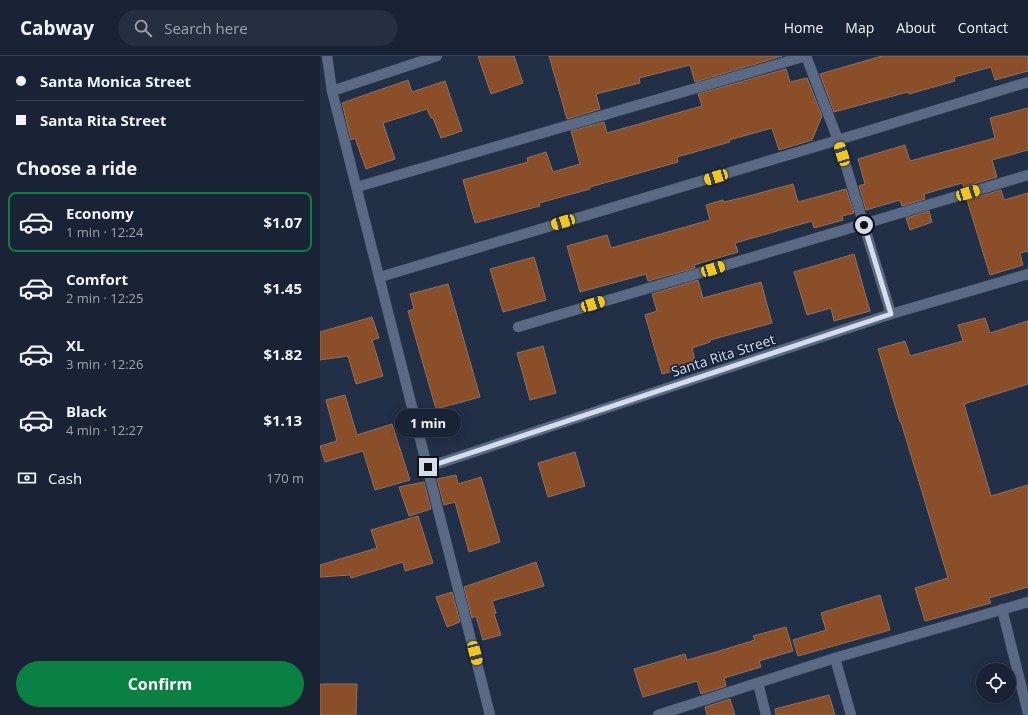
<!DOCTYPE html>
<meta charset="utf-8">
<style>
:root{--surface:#192335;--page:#262f41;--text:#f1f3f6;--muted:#9fa4ad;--line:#374050;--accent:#0b8043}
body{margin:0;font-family:"Open Sans",sans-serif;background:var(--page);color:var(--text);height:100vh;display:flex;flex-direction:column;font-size:15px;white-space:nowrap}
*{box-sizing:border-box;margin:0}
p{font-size:13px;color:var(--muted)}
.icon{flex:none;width:22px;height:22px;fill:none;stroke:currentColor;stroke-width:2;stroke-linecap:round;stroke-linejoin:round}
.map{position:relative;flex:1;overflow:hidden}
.panel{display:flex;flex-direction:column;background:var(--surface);width:320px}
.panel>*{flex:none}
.top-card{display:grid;align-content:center;height:88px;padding:0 16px;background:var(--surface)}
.buttons{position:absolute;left:656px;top:607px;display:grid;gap:8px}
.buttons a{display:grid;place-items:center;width:40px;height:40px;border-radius:50%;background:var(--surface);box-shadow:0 2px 10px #0003,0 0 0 1px var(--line);font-size:20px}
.end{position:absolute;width:18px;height:18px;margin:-9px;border:5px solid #d3ddec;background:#111;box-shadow:0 0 0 2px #111}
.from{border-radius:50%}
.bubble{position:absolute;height:28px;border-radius:14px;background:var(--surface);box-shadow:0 2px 10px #0003,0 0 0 1px var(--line);font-size:13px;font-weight:700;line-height:28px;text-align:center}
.car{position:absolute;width:12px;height:24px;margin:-12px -6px;border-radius:5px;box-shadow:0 0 3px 1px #0007;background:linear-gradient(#f5c518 24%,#345 0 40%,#f5c518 0 76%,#345 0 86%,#f5c518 0)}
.top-card b{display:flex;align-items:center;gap:14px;height:38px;font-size:15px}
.top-card b+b{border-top:1px solid var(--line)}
.top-card i{width:10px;height:10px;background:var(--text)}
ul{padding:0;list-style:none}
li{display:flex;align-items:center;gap:12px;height:60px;margin:0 8px 6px;padding:0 8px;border:2px solid transparent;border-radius:8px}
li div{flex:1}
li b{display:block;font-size:15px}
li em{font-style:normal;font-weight:700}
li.active{border-color:var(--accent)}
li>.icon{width:36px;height:36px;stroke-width:1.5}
h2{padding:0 16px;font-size:18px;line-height:48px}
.pay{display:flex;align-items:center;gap:10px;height:44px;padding:0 16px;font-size:15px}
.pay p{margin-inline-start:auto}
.cta{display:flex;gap:8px;margin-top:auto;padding:8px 16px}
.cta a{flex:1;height:46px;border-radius:24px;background:var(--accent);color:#fff;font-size:16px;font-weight:700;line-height:46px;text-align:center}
header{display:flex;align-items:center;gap:24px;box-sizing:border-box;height:56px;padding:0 20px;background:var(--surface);border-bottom:1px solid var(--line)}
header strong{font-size:19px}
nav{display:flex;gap:22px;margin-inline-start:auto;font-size:14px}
.search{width:280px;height:36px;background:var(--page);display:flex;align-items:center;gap:10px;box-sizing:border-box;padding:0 14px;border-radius:22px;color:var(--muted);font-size:15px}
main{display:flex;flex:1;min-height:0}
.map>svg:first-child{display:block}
</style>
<header>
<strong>Cabway</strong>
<div class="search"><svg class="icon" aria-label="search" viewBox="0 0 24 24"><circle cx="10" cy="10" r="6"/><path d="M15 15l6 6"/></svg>Search here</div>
<nav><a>Home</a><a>Map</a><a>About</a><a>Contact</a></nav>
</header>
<main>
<section class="panel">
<div class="top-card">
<b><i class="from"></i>Santa Monica Street</b>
<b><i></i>Santa Rita Street</b>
</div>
<h2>Choose a ride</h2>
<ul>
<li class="active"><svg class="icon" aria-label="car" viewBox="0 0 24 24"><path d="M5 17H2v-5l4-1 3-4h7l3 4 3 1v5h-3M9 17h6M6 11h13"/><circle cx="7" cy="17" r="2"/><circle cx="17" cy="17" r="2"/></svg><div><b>Economy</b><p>1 min · 12:24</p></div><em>$1.07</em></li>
<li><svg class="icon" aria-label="car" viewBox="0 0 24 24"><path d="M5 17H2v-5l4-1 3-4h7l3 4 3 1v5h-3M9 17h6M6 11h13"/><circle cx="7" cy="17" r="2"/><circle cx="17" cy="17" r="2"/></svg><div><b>Comfort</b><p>2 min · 12:25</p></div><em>$1.45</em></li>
<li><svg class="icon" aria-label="car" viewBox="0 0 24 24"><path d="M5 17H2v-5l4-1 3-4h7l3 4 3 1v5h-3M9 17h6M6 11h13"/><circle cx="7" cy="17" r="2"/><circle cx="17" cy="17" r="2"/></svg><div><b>XL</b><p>3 min · 12:26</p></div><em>$1.82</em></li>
<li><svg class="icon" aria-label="car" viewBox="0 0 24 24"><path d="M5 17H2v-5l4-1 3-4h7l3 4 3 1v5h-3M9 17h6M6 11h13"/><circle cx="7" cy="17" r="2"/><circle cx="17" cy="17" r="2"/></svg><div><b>Black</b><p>4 min · 12:27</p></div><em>$1.13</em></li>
</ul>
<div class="pay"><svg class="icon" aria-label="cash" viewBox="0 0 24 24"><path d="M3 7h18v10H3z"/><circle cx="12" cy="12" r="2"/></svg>Cash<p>170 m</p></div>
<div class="cta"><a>Confirm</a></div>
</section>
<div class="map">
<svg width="708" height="659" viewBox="0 0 708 659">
<rect width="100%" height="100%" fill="#212f47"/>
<g fill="#8a4e28" stroke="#907260">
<polygon points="158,0 194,0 203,27 171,38"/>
<polygon points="229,0 462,0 375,26 370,9 319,22 320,27 276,38 280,53 247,63"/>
<polygon points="562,0 708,0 708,15 675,24 671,11 634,21 635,25 589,38 588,36 514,56 500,18"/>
<polygon points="466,13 470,26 487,22 502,60 492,84 459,94 452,72 409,84 410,86 357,101 358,106 270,131 270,133 219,147 220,150 155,167 143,124 208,106 207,102 226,96 233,116 260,108 251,75 284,66 287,77 382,50 378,38"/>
<polygon points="88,24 92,36 125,25 142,75 121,82 113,62 111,62 107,53 63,67 75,103 46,113 35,82 31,84 22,47"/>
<polygon points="708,52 708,94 672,104 677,121 644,131 642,127 604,138 605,143 582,150 580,144 546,154 539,130 545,128 538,103 585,89 590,105 675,82 670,62"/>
<polygon points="473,128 478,146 526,133 534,157 522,160 523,164 494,172 492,165 415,187 418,196 374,209 375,212 328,225 326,218 260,236 247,190 287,179 291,192 390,164 386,149 403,144 404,146 425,141"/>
<polygon points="681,134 684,144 708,137 708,195 700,197 703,209 670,219 647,144"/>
<polygon points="609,155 612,166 590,174 586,162"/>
<polygon points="534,198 550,255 514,265 511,252 487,259 474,216"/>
<polygon points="214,201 226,244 183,256 170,213"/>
<polygon points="378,224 383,242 441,226 452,267 390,284 390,286 372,292 376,309 342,318 325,259 337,255 332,238"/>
<polygon points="128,228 160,341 116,353 88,255 94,253 90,238"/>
<polygon points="52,261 59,282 52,284 63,320 36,328 28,300 0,304 0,276"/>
<polygon points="665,262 670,277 708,265 708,328 644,348 671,440 708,429 708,531 669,542 671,547 605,565 595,532 628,522 581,366 580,366 558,293 585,285 590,300 643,285 638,269"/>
<polygon points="223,290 236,337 210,344 197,297"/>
<polygon points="25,339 37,379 72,368 90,424 55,434 43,395 5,406 0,390 17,385 6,344"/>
<polygon points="255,396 265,430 228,441 218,407"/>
<polygon points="136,419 138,428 161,421 180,486 149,496 135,446 124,449 117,423"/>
<polygon points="104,426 111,453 89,460 79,431"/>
<polygon points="98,460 113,507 85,515 83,506 31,522 30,519 0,521 0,509 57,492 51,474"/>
<polygon points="216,506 224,530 172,545 176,557 174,558 181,579 163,584 156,560 152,562 144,531"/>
<polygon points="132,536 140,566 127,571 116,541"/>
<polygon points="560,539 570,574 478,600 473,584 506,574 501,557"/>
<polygon points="466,571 473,595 439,605 441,611 404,622 406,630 381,638 377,625 323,641 314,613 365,598 367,604 396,596 435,584 433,580"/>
<polygon points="0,628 37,628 36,659 0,659"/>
<polygon points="509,639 515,659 456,659 455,653"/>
<polygon points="410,643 415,659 387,659 385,651"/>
</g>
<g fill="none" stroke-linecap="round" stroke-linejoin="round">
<defs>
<g id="minor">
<polyline points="7,0 12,35 170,659"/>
<polyline points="486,0 518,84 571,258"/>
<polyline points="12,35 117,0"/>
<polyline points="37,131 486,0"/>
<polyline points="60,221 518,84 708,26"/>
<polyline points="198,271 708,119"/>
<polyline points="108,411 571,258 708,218"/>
<polyline points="682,553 708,657"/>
<polyline points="515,602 531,659"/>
<polyline points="438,627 446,659"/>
<polyline points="338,659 515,602 708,546"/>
</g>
</defs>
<use href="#minor" stroke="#3e4a5e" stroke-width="11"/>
<use href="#minor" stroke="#5a6a85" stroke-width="10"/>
</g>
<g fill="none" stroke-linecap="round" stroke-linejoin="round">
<polyline stroke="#d3ddec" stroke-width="5" points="108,411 571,258 544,169"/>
</g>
<g text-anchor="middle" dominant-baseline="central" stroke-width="3.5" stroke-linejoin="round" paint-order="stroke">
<g font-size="14" fill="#d3ddec" stroke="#18253c">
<text transform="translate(403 299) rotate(-18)">Santa Rita Street</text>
</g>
</g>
</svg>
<div class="buttons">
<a><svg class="icon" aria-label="locate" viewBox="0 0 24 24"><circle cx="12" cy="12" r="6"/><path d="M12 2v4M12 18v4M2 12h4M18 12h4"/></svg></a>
</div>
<i class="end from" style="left:544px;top:169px"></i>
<i class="end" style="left:108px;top:411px"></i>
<div class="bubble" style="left:75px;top:353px;width:66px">1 min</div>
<i class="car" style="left:522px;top:98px;rotate:343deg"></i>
<i class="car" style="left:396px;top:121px;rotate:253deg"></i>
<i class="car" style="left:648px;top:137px;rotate:73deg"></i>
<i class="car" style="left:243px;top:166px;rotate:254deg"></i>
<i class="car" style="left:393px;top:213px;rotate:73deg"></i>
<i class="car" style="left:273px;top:248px;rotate:73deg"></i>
<i class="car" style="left:155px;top:597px;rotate:166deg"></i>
</div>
</main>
